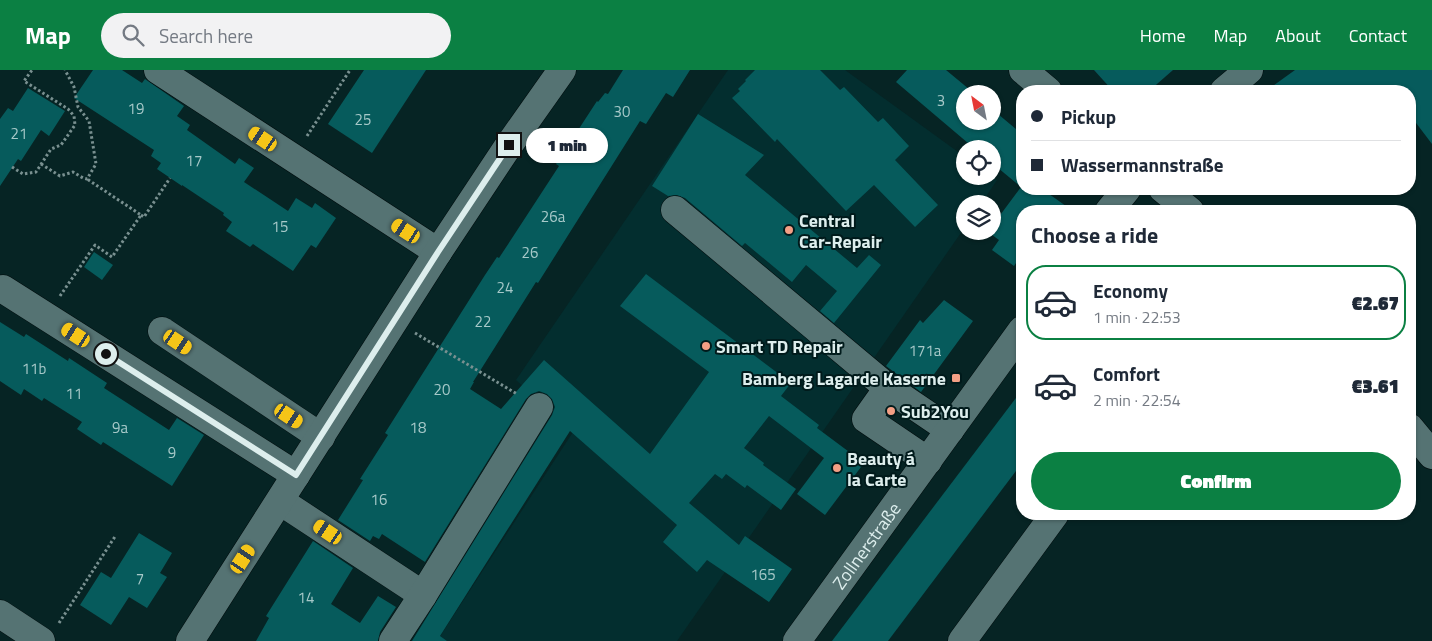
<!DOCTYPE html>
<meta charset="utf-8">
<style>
:root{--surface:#fff;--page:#f2f2f3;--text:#1f2937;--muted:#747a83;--line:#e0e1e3;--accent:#0b8043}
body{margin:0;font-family:"Titillium Web",sans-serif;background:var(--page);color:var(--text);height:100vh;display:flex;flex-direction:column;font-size:19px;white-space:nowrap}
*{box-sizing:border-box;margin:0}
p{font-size:16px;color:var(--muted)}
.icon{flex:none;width:28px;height:28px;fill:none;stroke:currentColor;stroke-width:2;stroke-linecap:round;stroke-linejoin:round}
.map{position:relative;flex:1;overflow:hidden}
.sheet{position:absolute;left:1016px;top:135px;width:400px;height:315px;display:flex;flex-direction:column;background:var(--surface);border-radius:20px;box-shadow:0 1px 4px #0004}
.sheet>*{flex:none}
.hud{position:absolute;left:1016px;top:15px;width:400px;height:110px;border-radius:20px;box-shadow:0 1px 4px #0004;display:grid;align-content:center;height:110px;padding:0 15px;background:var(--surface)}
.needle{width:32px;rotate:328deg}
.buttons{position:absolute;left:956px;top:15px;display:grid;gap:10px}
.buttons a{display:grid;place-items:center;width:45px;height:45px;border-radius:50%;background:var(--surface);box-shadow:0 1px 4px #0004;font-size:25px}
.end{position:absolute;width:22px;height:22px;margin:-11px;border:6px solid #ddeeed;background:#111;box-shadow:0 0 0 2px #111}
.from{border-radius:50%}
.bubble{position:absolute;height:35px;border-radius:18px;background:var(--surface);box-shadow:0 1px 4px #0004;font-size:16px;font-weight:800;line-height:35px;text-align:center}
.car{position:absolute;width:15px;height:30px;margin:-15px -8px;border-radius:6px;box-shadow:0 0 4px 1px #0007;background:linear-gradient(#f5c518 24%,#345 0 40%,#f5c518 0 76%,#345 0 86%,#f5c518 0)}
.hud b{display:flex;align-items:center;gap:18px;height:48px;font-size:19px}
.hud b+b{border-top:1px solid var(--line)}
.hud i{width:12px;height:12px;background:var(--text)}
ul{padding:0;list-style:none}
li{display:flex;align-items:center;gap:15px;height:75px;margin:0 10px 8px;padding:0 5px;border:2px solid transparent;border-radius:20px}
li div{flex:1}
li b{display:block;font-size:19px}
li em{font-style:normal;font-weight:800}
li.active{border-color:var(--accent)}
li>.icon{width:45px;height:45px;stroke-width:1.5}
h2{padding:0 15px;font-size:22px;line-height:60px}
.button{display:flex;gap:10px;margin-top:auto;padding:10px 15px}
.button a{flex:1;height:58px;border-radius:30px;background:var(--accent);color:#fff;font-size:20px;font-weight:800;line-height:58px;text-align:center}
header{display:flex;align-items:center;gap:30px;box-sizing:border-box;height:70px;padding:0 25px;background:var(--accent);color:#fff}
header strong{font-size:24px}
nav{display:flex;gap:28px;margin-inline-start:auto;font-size:18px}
.search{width:350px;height:45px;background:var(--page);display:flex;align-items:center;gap:12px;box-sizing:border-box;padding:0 18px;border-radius:28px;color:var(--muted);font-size:19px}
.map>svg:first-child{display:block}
</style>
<header>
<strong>Map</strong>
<div class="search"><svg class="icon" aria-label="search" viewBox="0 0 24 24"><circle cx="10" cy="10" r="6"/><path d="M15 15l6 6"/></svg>Search here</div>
<nav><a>Home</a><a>Map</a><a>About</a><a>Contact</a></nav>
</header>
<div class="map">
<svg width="1432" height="571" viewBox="0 0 1432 571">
<rect width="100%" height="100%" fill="#062424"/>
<polygon fill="#032e2f" points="728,0 845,0 965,87 965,106 992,106 997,110 981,134 965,134 965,157 677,571 437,571 573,362 516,310"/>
<g fill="#065b5c">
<polygon points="93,0 122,0 142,13 145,9 184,36 177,46 190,55 187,60 235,94 239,88 254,98 244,112 288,141 296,128 312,138 315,133 336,148 316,178 311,175 293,201 253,174 250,177 226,161 232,152 223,145 224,143 182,115 182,116 157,99 161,93 151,86 154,80 74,28"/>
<polygon points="364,0 426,0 372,83 328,54"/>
<polygon points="623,0 690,0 673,27 666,23 646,54 640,51 538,213 536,212 473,312 474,312 470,319 501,339 544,290 650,384 709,302 620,236 646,204 791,313 781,326 819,355 817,358 864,393 825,445 797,424 824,388 769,346 744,378 764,393 763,395 796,419 781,440 747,415 745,418 726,404 722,409 715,404 689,433 739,475 745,466 792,499 769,532 707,490 697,502 663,472 677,455 570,361 440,566 447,571 412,571 552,345 555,337 552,329 547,324 539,321 531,324 526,329 425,492 382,464 379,469 373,466 370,471 338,450 363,410 360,409 388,365 385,363 485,205 497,187 499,188 559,96 556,94 597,31 598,32 605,23 608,24"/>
<polygon points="755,0 820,0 840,20 844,17 878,52 883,48 909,76 895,90 938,135 915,157 874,115 846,141 777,69 775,72 732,28 740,21 738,19 746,11 745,10"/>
<polygon points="907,0 946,0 975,24 965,24 965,51 992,51 992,39 1022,64 1022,119 1042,119 1073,141 1022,141 1022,184 1014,196 992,180 999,170 988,162 992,161 992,156 1021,117 992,93 992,79 975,79 896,12"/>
<polygon points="1094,0 1173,0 1149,21 1113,21"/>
<polygon points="1295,0 1432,0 1432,74 1410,45 1410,21 1266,21"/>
<polygon points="28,18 65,41 49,66 41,60 21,91 18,89 0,116 0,49 8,38 13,41"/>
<polygon points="698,44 764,85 745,105 857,198 869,185 881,195 834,253 820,241 837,221 806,195 792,212 745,173 742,176 685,128 677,125 668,126 652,116"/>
<polygon points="94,182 113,195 102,210 84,197"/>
<polygon points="944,230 973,251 921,322 886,296 920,250 923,253"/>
<polygon points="0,252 24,267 26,264 68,291 69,288 107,313 104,318 169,360 177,348 204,365 172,416 103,372 101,375 77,359 82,352 44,328 42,331 24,319 21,325 0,311"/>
<polygon points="1022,320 1022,393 888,571 832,571"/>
<polygon points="139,463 172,483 160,503 167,507 147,538 129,527 111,555 80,535 101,502 111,508"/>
<polygon points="313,471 353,498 331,534 360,553 378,526 396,537 380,562 378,571 256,571 269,548 266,546"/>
</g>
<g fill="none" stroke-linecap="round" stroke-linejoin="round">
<defs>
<g id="minor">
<polyline points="158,0 438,182"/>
<polyline points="1023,0 1048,21"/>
<polyline points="1224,21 1249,0"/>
<polyline points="1163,119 1190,141"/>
<polyline points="675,140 888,318"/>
<polyline points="1109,141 1127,119"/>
<polyline points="3,219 296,405"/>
<polyline points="162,261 321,367"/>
<polyline points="1410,358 1432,385"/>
<polyline points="928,391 866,349 888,318 950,360"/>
<polyline points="280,431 423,525"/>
<polyline points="0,544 41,571"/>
<polyline points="190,571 438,182 509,75 562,0"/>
<polyline points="393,571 423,525 539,337"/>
<path id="s1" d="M797 571 1022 260"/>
<polyline points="962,571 1055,444"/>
</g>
</defs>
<use href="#minor" stroke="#000c0d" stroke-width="29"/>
<g stroke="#799090" stroke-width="3" stroke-dasharray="2.5 2.5" stroke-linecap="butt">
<polyline points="307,66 350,0"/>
<polyline points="41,94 60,106 73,102 83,108 87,109 96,94 89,51 78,37 74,17 65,0"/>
<polyline points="12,97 23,104 36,102 51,79 61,75 75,55 74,46 68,39 24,11 32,0"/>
<polyline points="141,145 144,147 170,108"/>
<polyline points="60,226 95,175 112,187 141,145 87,109"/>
<polyline points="415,263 517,324"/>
<polyline points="59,553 116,465"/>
</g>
<use href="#minor" stroke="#557373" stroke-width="28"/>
</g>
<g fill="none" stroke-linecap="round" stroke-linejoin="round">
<polyline stroke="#ddeeed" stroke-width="6" points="106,284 296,405 438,182 509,75"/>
</g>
<g fill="#f39f85" stroke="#001a1b" stroke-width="2">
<circle cx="789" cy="160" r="5"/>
<circle cx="706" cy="276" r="5"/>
<rect x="951" y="303" width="10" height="10" rx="2.5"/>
<circle cx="891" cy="341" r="5"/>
<circle cx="837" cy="398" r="5"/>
</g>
<g text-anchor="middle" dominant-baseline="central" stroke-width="4" stroke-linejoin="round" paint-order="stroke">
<g font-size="15" fill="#a7c9c9">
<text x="941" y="30">3</text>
<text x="136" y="38">19</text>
<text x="622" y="41">30</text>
<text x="363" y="49">25</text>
<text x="19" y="63">21</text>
<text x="194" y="90">17</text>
<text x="553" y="146">26a</text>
<text x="280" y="156">15</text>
<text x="530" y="182">26</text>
<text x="505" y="217">24</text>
<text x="483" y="251">22</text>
<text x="925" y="280">171a</text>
<text x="34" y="298">11b</text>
<text x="442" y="319">20</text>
<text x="74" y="323">11</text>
<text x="120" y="357">9a</text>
<text x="418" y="357">18</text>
<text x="172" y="382">9</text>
<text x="379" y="429">16</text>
<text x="763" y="504">165</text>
<text x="140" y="508">7</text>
<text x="306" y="527">14</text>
</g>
<g font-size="18" font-weight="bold" fill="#ddeeed" stroke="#001a1b" text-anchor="start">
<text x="799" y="150">Central<tspan x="799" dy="21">Car-Repair</tspan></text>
<text x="716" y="276">Smart TD Repair</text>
<text x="946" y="308" text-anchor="end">Bamberg Lagarde Kaserne</text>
<text x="901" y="341">Sub2You</text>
<text x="847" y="388">Beauty á<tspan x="847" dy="21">la Carte</tspan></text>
</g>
<g font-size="18" fill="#ddeeed" stroke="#001a1b">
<text stroke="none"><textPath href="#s1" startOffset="118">Zollnerstraße</textPath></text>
</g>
</g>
</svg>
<div class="buttons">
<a><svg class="needle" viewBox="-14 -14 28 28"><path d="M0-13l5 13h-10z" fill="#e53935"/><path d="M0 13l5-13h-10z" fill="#747a83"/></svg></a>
<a><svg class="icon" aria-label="locate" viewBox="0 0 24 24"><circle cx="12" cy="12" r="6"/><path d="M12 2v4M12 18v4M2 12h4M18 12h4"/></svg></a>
<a><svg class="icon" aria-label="layers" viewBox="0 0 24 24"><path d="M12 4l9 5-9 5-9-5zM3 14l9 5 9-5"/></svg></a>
</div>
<i class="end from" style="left:106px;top:284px"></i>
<i class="end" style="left:509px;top:75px"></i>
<div class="bubble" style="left:526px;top:58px;width:82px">1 min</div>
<i class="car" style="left:263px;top:69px;rotate:304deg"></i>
<i class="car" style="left:406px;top:161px;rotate:303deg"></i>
<i class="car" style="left:76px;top:265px;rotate:303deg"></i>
<i class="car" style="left:178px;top:272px;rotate:124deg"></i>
<i class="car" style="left:289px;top:346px;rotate:124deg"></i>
<i class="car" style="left:328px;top:462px;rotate:304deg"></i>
<i class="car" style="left:243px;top:489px;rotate:33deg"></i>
<div class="hud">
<b><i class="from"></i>Pickup</b>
<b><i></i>Wassermannstraße</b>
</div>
<section class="sheet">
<h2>Choose a ride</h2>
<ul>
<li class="active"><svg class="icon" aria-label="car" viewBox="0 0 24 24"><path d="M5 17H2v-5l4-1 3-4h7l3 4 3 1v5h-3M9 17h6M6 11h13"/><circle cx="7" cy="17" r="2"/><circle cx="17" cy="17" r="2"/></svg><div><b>Economy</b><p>1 min · 22:53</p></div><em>€2.67</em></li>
<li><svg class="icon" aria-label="car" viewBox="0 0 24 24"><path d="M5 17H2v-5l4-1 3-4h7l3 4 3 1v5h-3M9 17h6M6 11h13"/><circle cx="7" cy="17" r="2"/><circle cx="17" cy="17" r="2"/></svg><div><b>Comfort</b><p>2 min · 22:54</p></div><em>€3.61</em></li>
</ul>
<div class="button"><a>Confirm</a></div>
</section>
</div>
